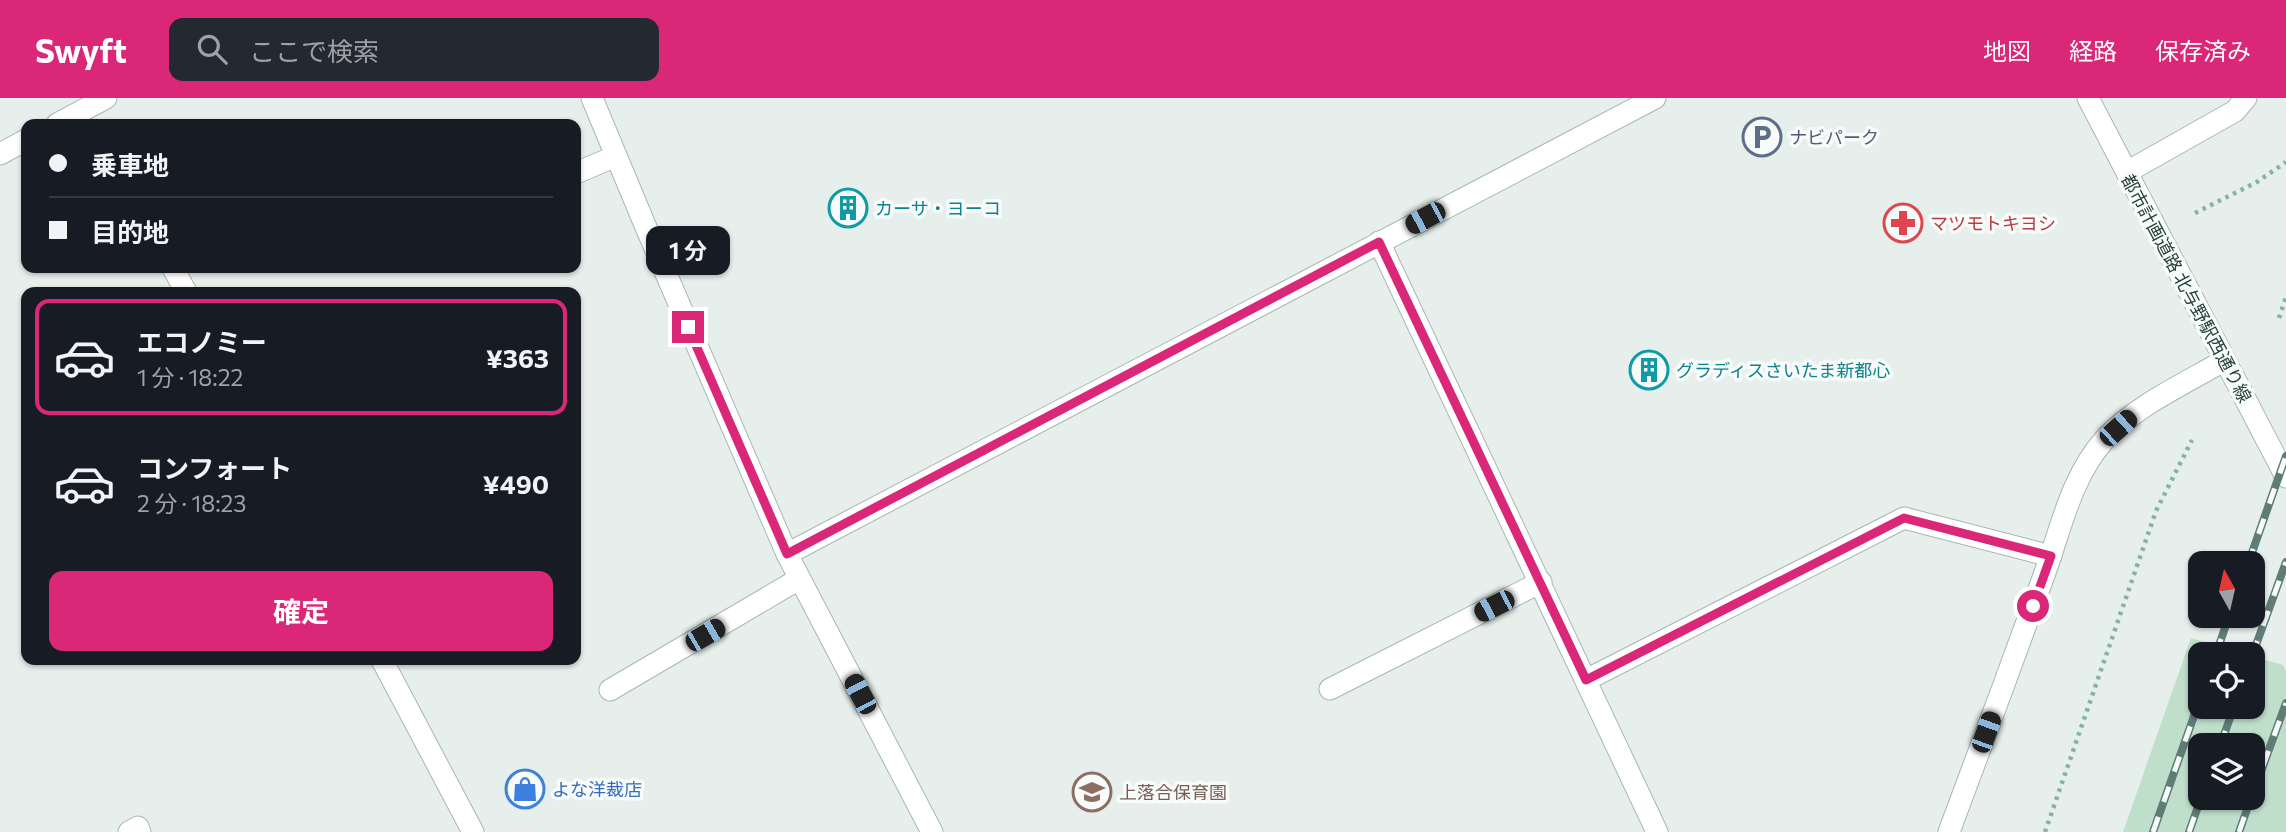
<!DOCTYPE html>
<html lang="ja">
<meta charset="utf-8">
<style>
:root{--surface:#171b24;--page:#242831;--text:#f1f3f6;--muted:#9ea1a6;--line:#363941;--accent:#db2777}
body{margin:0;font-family:Commissioner,"Noto Sans JP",sans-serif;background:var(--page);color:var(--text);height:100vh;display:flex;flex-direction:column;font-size:26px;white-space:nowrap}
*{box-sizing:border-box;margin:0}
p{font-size:23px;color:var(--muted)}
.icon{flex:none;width:38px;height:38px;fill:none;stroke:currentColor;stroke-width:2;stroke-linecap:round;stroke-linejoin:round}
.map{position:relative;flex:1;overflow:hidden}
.details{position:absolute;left:21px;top:189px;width:560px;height:378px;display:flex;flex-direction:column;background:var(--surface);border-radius:14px;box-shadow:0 2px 5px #0004}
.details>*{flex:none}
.top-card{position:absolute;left:21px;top:21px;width:560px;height:154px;border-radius:14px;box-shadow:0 2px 5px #0004;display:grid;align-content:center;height:154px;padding:0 28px;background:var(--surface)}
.needle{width:46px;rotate:352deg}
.controls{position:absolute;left:2188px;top:453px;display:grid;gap:14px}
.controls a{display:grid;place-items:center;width:77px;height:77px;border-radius:14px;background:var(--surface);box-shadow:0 2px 5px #0004;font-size:35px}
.end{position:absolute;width:32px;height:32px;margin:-16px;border:9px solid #db2777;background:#fff;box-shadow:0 0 0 4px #fff}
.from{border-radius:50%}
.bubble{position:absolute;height:49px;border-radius:14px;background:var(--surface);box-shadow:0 2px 5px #0004;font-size:23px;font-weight:700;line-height:49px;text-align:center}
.car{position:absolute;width:21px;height:42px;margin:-21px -10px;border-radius:9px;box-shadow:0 0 5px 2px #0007;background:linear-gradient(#222 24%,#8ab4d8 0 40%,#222 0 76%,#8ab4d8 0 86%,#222 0)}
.top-card b{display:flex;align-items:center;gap:24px;height:66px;font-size:26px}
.top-card b+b{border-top:2px solid var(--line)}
.top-card i{width:18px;height:18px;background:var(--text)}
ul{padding:12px 0 0;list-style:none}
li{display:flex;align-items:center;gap:21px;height:116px;margin:0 14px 10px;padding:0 14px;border:4px solid transparent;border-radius:14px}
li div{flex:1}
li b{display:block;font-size:26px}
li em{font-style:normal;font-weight:700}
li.selected{border-color:var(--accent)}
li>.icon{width:63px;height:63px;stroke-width:1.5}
.cta{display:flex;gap:14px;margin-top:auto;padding:14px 28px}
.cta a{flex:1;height:80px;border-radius:14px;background:var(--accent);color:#fff;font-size:28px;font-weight:700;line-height:80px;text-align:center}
header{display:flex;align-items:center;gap:42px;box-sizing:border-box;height:98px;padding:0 35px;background:var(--accent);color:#fff}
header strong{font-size:33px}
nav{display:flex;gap:38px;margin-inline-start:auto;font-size:24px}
.search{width:490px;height:63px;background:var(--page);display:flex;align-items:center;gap:18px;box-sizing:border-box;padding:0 24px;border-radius:14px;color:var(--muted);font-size:26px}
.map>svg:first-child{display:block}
</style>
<header>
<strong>Swyft</strong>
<div class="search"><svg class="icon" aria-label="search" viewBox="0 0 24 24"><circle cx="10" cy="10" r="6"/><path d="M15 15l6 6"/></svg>ここで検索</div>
<nav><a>地図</a><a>経路</a><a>保存済み</a></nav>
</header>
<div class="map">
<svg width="2286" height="734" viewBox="0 0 2286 734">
<rect width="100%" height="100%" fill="#e6efeb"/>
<path fill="#bfdfcb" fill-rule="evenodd" d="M2191 540 2247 556H2200V609H2252V558L2283 567 2286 573V734H2123ZM2200 648H2252V700H2200Z"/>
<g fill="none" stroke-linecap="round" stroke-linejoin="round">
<defs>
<g id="service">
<polyline points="2127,74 2235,13 2246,0"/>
<polyline points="576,75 616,58"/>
<polyline points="1330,591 1541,484"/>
<polyline points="610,592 799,481"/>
<polyline points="129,734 138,729 140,734"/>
</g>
<g id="minor">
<polyline points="592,0 645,127 787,456 932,734"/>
<polyline points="57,26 106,0"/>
<polyline points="0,56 26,42"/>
<polyline points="1379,144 1657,734"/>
<polyline points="173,170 186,194"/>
<polyline points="787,456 1655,0"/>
<polyline points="382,562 473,734"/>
<polyline points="1586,582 1904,420 2051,458"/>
<path d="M1949 734C1981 649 2012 565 2043 480 2061 432 2070 380 2105 341 2135 308 2186 285 2225 262"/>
</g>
<polyline id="tertiary" points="2088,0 2286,379"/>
</defs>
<use href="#service" stroke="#a8b7b3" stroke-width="23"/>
<use href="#minor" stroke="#a8b7b3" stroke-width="23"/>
<use href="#tertiary" stroke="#a8b7b3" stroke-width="23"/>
<g stroke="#87b2a8" stroke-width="4.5" stroke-dasharray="3.5 5" stroke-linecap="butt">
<polyline points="2195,115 2257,84 2286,64"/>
<polyline points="2279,220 2286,199"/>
<polyline points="2045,734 2156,413 2192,342"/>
</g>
<use href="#service" stroke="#fff" stroke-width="21"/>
<use href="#minor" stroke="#fff" stroke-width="21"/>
<use href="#tertiary" stroke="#fff" stroke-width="21"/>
<defs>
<g id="rail">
<polyline points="2248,466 2286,358"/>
<polyline points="2216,556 2229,518"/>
<polyline points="2252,558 2286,464"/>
<polyline points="2220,648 2234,609"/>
<polyline points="2252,698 2286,605"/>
<polyline points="2153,734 2200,601"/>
<polyline points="2189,734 2201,700"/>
<polyline points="2239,734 2251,700"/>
</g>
</defs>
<use href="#rail" stroke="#607c77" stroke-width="8"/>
<use href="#rail" stroke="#f7fbf9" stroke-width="5" stroke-dasharray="16" stroke-linecap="butt"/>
</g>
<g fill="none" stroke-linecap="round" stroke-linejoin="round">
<polyline stroke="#db2777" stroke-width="9" points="688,229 787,456 1379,144 1586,582 1904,420 2051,458 2033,508"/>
</g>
<defs>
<symbol id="parking-ring" viewBox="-11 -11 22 22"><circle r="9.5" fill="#f7fbf9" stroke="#5c6f8a" stroke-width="1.5"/><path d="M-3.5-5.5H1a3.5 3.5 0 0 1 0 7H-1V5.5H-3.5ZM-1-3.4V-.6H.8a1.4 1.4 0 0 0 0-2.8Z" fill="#5c6f8a"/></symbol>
<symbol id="building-ring" viewBox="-11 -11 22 22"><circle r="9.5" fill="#f7fbf9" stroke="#0f9aa8" stroke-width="1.5"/><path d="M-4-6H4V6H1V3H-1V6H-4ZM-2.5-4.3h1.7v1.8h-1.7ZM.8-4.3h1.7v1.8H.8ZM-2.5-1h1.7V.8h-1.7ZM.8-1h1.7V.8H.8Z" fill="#0f9aa8"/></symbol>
<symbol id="pharmacy-ring" viewBox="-11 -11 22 22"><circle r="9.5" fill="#f7fbf9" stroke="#e0444e" stroke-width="1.5"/><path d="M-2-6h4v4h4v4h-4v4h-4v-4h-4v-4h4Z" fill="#e0444e"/></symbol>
<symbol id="shop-ring" viewBox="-11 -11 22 22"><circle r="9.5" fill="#f7fbf9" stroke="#3f7fe0" stroke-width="1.5"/><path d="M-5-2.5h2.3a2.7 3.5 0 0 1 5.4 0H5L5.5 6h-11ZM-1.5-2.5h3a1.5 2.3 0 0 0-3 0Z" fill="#3f7fe0"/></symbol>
<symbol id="school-ring" viewBox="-11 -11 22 22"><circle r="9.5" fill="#f7fbf9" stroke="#8d6e63" stroke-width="1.5"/><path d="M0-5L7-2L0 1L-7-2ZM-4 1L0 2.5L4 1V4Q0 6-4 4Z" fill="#8d6e63"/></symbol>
</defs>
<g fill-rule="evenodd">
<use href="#parking-ring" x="1740" y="17" width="44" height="44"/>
<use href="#building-ring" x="826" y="88" width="44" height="44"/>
<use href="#pharmacy-ring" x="1881" y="103" width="44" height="44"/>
<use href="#building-ring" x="1627" y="250" width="44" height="44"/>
<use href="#shop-ring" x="503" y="669" width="44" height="44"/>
<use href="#school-ring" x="1070" y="672" width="44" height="44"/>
</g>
<g text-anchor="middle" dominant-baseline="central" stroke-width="7" stroke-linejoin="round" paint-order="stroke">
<g font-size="18" fill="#4e5e75" stroke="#f7fbf9" text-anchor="start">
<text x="1789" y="39">ナビパーク</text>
</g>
<g font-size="18" fill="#0d838f" stroke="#f7fbf9" text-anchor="start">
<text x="875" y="110">カーサ・ヨーコ</text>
<text x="1676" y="272">グラディスさいたま新都心</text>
</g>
<g font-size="18" fill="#be3a42" stroke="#f7fbf9" text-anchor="start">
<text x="1930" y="125">マツモトキヨシ</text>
</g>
<g font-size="18" fill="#25413c" stroke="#f7fbf9">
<text transform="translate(2187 190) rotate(62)">都市計画道路 北与野駅西通り線</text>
</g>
<g font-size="18" fill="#366cbe" stroke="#f7fbf9" text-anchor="start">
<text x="552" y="691">よな洋裁店</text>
</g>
<g font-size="18" fill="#785e54" stroke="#f7fbf9" text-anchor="start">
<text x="1119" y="694">上落合保育園</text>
</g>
</g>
</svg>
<div class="controls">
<a><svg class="needle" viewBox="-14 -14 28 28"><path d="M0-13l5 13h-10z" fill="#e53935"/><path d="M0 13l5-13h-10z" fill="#9ea1a6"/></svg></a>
<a><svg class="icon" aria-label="locate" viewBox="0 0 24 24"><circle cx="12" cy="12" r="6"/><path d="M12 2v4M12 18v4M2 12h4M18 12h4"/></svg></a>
<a><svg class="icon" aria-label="layers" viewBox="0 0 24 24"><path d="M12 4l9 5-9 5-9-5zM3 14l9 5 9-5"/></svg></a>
</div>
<i class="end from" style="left:2033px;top:508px"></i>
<i class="end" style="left:688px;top:229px"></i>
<div class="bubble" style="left:646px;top:128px;width:84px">1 分</div>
<i class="car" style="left:1425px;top:120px;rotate:242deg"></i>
<i class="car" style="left:2118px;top:330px;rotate:48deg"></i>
<i class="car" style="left:1494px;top:508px;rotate:243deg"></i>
<i class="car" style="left:705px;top:537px;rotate:60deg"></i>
<i class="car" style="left:860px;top:596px;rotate:332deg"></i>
<i class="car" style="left:1986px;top:634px;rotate:20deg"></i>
<div class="top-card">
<b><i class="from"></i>乗車地</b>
<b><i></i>目的地</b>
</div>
<section class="details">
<ul>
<li class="selected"><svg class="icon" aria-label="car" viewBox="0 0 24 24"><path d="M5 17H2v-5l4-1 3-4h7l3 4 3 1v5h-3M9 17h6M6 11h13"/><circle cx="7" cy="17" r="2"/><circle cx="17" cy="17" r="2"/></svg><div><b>エコノミー</b><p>1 分 · 18:22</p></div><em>¥363</em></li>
<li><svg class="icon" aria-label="car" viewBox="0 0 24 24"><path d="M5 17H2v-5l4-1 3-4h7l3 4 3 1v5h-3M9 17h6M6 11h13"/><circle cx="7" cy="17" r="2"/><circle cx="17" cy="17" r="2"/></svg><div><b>コンフォート</b><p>2 分 · 18:23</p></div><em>¥490</em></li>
</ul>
<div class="cta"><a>確定</a></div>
</section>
</div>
